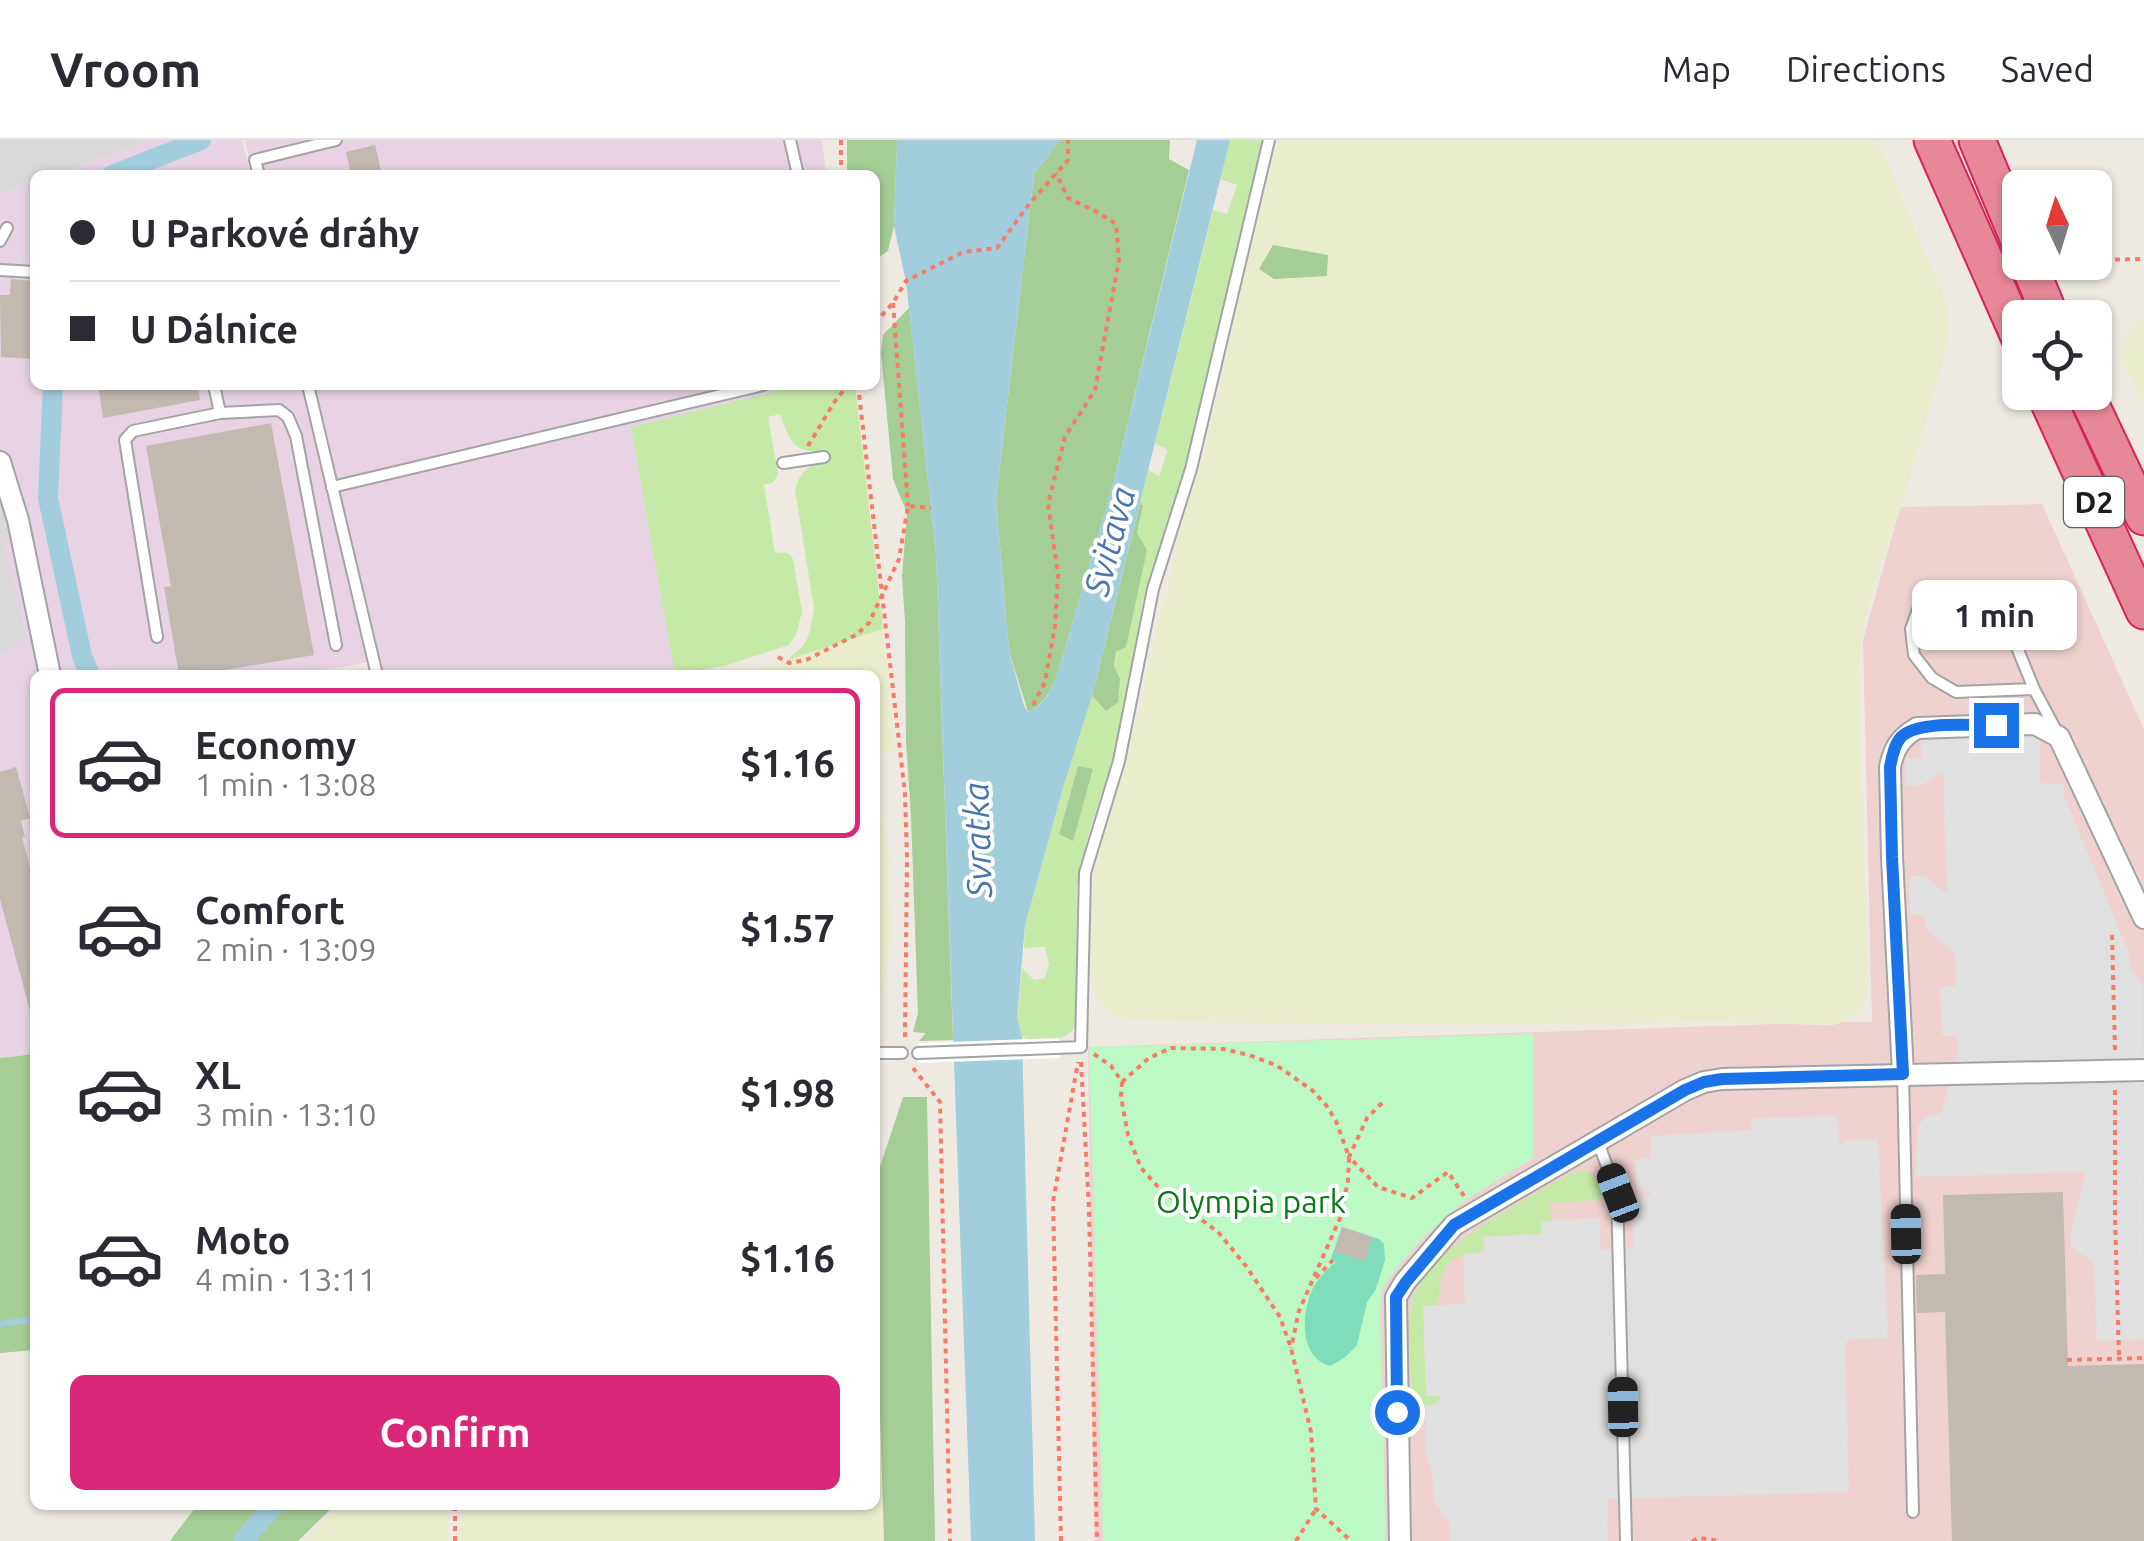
<!DOCTYPE html>
<meta charset="utf-8">
<style>
:root{--surface:#fff;--page:#f2f2f3;--text:#2b2b33;--muted:#7c7c81;--line:#e1e1e2;--accent:#db2777}
body{margin:0;font-family:Ubuntu,sans-serif;background:var(--page);color:var(--text);height:100vh;display:flex;flex-direction:column;font-size:38px;white-space:nowrap}
*{box-sizing:border-box;margin:0}
p{font-size:32px;color:var(--muted)}
.icon{flex:none;width:55px;height:55px;fill:none;stroke:currentColor;stroke-width:2;stroke-linecap:round;stroke-linejoin:round}
.map{position:relative;flex:1;overflow:hidden}
.side{position:absolute;left:30px;top:530px;width:850px;height:840px;display:flex;flex-direction:column;background:var(--surface);border-radius:15px;box-shadow:0 2px 8px #0004}
.side>*{flex:none}
.guide{position:absolute;left:30px;top:30px;width:850px;height:220px;border-radius:15px;box-shadow:0 2px 8px #0004;display:grid;align-content:center;height:220px;padding:0 40px;background:var(--surface)}
.needle{width:65px;rotate:356deg}
.controls{position:absolute;left:2002px;top:30px;display:grid;gap:20px}
.controls a{display:grid;place-items:center;width:110px;height:110px;border-radius:15px;background:var(--surface);box-shadow:0 2px 8px #0004;font-size:50px}
.end{position:absolute;width:45px;height:45px;margin:-22px;border:12px solid #1a73e8;background:#fff;box-shadow:0 0 0 5px #fff}
.from{border-radius:50%}
.bubble{position:absolute;height:70px;border-radius:15px;background:var(--surface);box-shadow:0 2px 8px #0004;font-size:32px;font-weight:700;line-height:70px;text-align:center}
.car{position:absolute;width:30px;height:60px;margin:-30px -15px;border-radius:12px;box-shadow:0 0 8px 2px #0007;background:linear-gradient(#222 24%,#8ab4d8 0 40%,#222 0 76%,#8ab4d8 0 86%,#222 0)}
.guide b{display:flex;align-items:center;gap:35px;height:95px;font-size:38px}
.guide b+b{border-top:2px solid var(--line)}
.guide i{width:25px;height:25px;background:var(--text)}
ul{padding:18px 0 0;list-style:none}
li{display:flex;align-items:center;gap:30px;height:150px;margin:0 20px 15px;padding:0 20px;border:5px solid transparent;border-radius:15px}
li div{flex:1}
li b{display:block;font-size:38px}
li em{font-style:normal;font-weight:700}
li.current{border-color:var(--accent)}
li>.icon{width:90px;height:90px;stroke-width:1.5}
.button{display:flex;gap:20px;margin-top:auto;padding:20px 40px}
.button a{flex:1;height:115px;border-radius:15px;background:var(--accent);color:#fff;font-size:40px;font-weight:700;line-height:115px;text-align:center}
header{display:flex;align-items:center;gap:60px;box-sizing:border-box;height:140px;padding:0 50px;background:var(--surface);border-bottom:2px solid var(--line)}
header strong{font-size:48px}
nav{display:flex;gap:55px;margin-inline-start:auto;font-size:35px}
.map>svg:first-child{display:block}
</style>
<header>
<strong>Vroom</strong>
<nav><a>Map</a><a>Directions</a><a>Saved</a></nav>
</header>
<div class="map">
<svg width="2144" height="1401" viewBox="0 0 2144 1401">
<rect width="100%" height="100%" fill="#eeeae2"/>
<g fill="#dad9d9">
<polygon points="0,0 150,0 57,35 35,35 35,42 0,53"/>
<polygon points="0,356 16,404 26,500 0,515"/>
</g>
<polygon fill="#efd2d0" points="2042,364 2144,589 2144,1401 1094,1401 1088,907 1774,884 1833,885 1843,882 1872,882 1863,500 1896,382 1901,367"/>
<g fill="#e7d3e3">
<polygon points="150,0 242,0 251,35 57,35"/>
<polygon points="248,0 822,0 826,35 253,35 245,1"/>
<polygon points="35,42 35,245 801,245 631,287 675,535 386,535 370,522 294,535 35,535 35,914 0,918 0,515 26,499 2,395 15,402 0,356 0,53"/>
</g>
<g fill="#eaedcc">
<polygon points="1278,0 1878,0 1947,165 1949,198 1901,367 1876,438 1863,489 1859,525 1859,582 1866,751 1868,851 1861,870 1850,879 1833,885 1710,881 1537,884 1315,884 1133,880 1113,875 1101,865 1094,853 1091,839 1090,782 1092,751 1104,696 1126,624 1142,559 1157,488 1171,436 1178,395 1205,313 1242,145"/>
<polygon points="2144,180 2144,268 2121,217 2121,209 2131,189"/>
<polygon points="883,489 895,610 875,617 875,535 743,535"/>
<polygon points="875,663 880,673 890,714 889,761 892,787 885,847 875,861"/>
<polygon points="875,1162 884,1401 460,1401 462,1365 875,1365"/>
<polygon points="340,1365 447,1365 447,1401 304,1401"/>
</g>
<g fill="#c5e9a7" fill-rule="evenodd">
<path d="M1230 0H1262L1188 317 1143 461 1118 602 1088 696 1077 747 1075 886C1065 904 1045 898 1027 899L1022 896 1017 878 1022 828 1034 840 1045 838 1049 824 1045 807 1024 808 1025 785 1063 648 1092 556 1106 571 1117 511 1126 507 1137 393 1143 367 1140 363 1148 330 1159 336 1168 310 1155 303 1213 70 1227 74 1237 45 1220 39ZM1078 626 1093 630 1072 701 1059 693Z"/>
<path d="M801 245H855L883 489 787 520 803 506 810 492 814 468 795 350C801 329 808 327 828 320L826 311C791 313 791 302 780 274L768 277 778 333 774 342 764 345 775 413C783 413 788 410 793 419L802 472 796 495 789 505 724 526 675 535 631 287Z"/>
<path d="M1578 1031C1594 1030 1601 1041 1602 1055L1599 1060 1550 1063 1551 1081H1541L1542 1094 1484 1097V1112C1442 1116 1441 1127 1438 1165L1423 1167 1426 1255H1441C1437 1267 1428 1265 1417 1265L1412 1261C1412 1230 1407 1197 1411 1167 1419 1112 1524 1060 1568 1035Z"/>
</g>
<g fill="#a5cd96">
<polygon points="847,0 897,0 894,86 888,111 875,120 875,35 847,35"/>
<path d="M1060 0H1170L1169 19 1189 30 1112 348 1056 539C1049 553 1043 566 1028 572L1009 511 996 360 1034 34Z"/>
<polygon points="1273,105 1328,115 1327,136 1274,139 1259,129"/>
<polygon points="909,168 936,413 953,900 919,901 926,893 913,892 918,873 911,676 906,603 905,482 902,437 907,373 893,339 881,213 883,195"/>
<polygon points="1140,363 1143,366 1137,393 1147,410 1126,507 1116,512 1114,526 1120,539 1118,562 1106,571 1092,556"/>
<polygon points="1078,626 1093,629 1073,701 1059,694"/>
<polygon points="35,914 35,1210 0,1213 0,918"/>
<polygon points="903,957 927,957 935,1401 884,1401 875,1118 875,1042"/>
<polygon points="197,1365 335,1365 298,1401 170,1401"/>
</g>
<polygon fill="#bdf9c4" points="1533,894 1533,1018 1464,1061 1421,1100 1392,1134 1382,1149 1380,1172 1386,1401 1103,1401 1089,907"/>
<path fill="#7fddbc" d="M1342 1087 1379 1099 1384 1104 1385 1120 1376 1149 1367 1162 1357 1205 1344 1218 1330 1226C1301 1218 1301 1180 1310 1155 1315 1141 1325 1131 1336 1122L1331 1118Z"/>
<g fill="#e0e0e0">
<polygon points="2040,595 2040,643 2063,644 2064,656 2129,813 2130,828 2143,845 2144,1199 2097,1201 2094,1123 2071,1106 2071,1091 2086,1032 1915,1037 1918,986 1927,976 1941,974 1958,911 1957,896 1942,896 1940,847 1956,846 1955,813 1925,788 1925,775 1910,775 1909,736 1924,736 1947,754 1943,632 1922,645 1906,646 1906,619 1922,618 1921,597"/>
<polygon points="1838,976 1839,1005 1847,1000 1878,999 1888,1198 1851,1199 1845,1203 1849,1352 1607,1359 1608,1401 1450,1401 1450,1384 1434,1361 1432,1332 1426,1312 1426,1265 1434,1265 1439,1261 1441,1256 1426,1256 1423,1166 1465,1164 1463,1114 1484,1112 1483,1097 1541,1094 1541,1081 1599,1078 1601,1110 1633,1108 1633,1058 1648,1057 1651,1052 1637,1051 1635,1019 1650,1018 1651,996 1751,990 1751,978"/>
</g>
<path fill="#a2cddc" d="M897 0H1060L1034 34 996 360 1009 511 1024 566 1028 572C1044 566 1049 553 1056 539L1112 348 1197 0H1230L1092 556 1063 648 1025 785 1017 878 1022 896 1035 1401H971L936 413 906 142 894 86Z"/>
<polygon fill="#fff" points="1059,898 1060,918 918,923 918,903"/>
<g fill="none" stroke-linecap="round" stroke-linejoin="round">
<polyline stroke="#a2cddc" stroke-width="6" points="0,1184 35,1179"/>
<g stroke="#a2cddc" stroke-width="20">
<polyline points="112,35 201,0"/>
<polyline points="53,245 48,358 82,516 90,535"/>
<polyline points="243,1401 274,1365"/>
</g>
</g>
<g fill="#c2b9b1">
<polygon points="375,5 382,35 351,35 346,12"/>
<polygon points="11,139 35,141 35,219 1,217 0,155 10,155"/>
<polygon points="98,245 198,245 200,260 103,278"/>
<polygon points="271,283 314,515 196,535 179,535 164,447 171,446 146,306"/>
<polygon points="16,627 30,678 21,681 25,697 22,697 35,748 35,870 30,871 0,759 0,632"/>
<polygon points="2063,1052 2068,1226 2144,1224 2144,1401 1952,1401 1945,1172 1917,1173 1916,1135 1945,1134 1943,1055"/>
<polygon points="1342,1087 1372,1097 1365,1121 1334,1112"/>
</g>
<g fill="none" stroke-linecap="round" stroke-linejoin="round">
<defs>
<g id="service">
<polyline points="790,0 798,35"/>
<polyline points="259,35 255,20 336,0"/>
<polyline points="0,101 7,88"/>
<polyline points="0,130 35,132"/>
<polyline points="214,245 220,273"/>
<polyline points="308,245 377,535"/>
<polyline points="783,323 824,317"/>
<polyline points="332,347 763,245"/>
<polyline points="157,497 125,300 133,291 220,273 279,270 288,277 296,296 336,505"/>
<polyline points="2034,549 1956,552 1932,538 1914,515 1911,489 1919,467 1941,453 1983,455 2005,478 2034,549 2057,592"/>
<polyline points="875,913 902,913"/>
<polyline points="918,913 1081,907 1085,733 1119,621 1153,449 1191,329 1269,0"/>
<polyline points="1903,934 1913,1372"/>
<polyline points="1598,1002 1617,1053 1626,1401"/>
</g>
<g id="minor">
<polyline points="0,322 18,380 50,535"/>
<path d="M1903 934 1892 717 1890 627C1894 608 1900 598 1917 588L2035 584 2059 597 2144 778"/>
<polyline points="1400,1401 1396,1157 1405,1142 1454,1085 1685,950 1704,942 1722,939 2144,930"/>
</g>
<g id="motorway">
<polyline points="1932,0 2020,199"/>
<polyline points="1977,0 2020,103"/>
<polyline points="2028,122 2051,178"/>
<polyline points="2044,252 2144,471"/>
<polyline points="2085,252 2144,377"/>
</g>
</defs>
<use href="#service" stroke="#a3a3a3" stroke-width="14"/>
<use href="#minor" stroke="#a3a3a3" stroke-width="24"/>
<use href="#motorway" stroke="#d7235c" stroke-width="39"/>
<g stroke="#f97a67" stroke-width="4" stroke-dasharray="5 5" stroke-linecap="butt">
<polyline points="841,0 841,35"/>
<polyline points="2095,120 2144,119"/>
<polyline points="893,163 908,366"/>
<polyline points="875,183 893,163 906,141 963,112 997,108 1030,63 1068,20 1068,0"/>
<polyline points="858,245 905,654 907,718 905,897"/>
<polyline points="808,306 835,261 848,245"/>
<polyline points="778,517 789,523 806,520 856,495 869,483 899,419 908,366 931,368"/>
<polyline points="1033,565 1045,542 1055,486 1058,435 1048,364 1065,297 1095,250 1119,120 1116,84 1097,72 1068,58 1056,33"/>
<polyline points="2112,795 2115,910"/>
<polyline points="1094,914 1111,926 1122,942 1121,957 1128,995 1141,1028 1160,1049 1218,1092 1246,1126 1280,1177 1291,1208 1311,1292 1316,1369 1351,1401"/>
<polyline points="1081,922 1089,1070 1097,1401"/>
<polyline points="913,928 940,962 950,1401"/>
<polyline points="1122,942 1149,918 1171,908 1223,909 1249,915 1276,925 1312,950 1326,965 1336,981 1349,1017 1348,1041 1340,1078 1299,1171 1291,1208"/>
<polyline points="2115,950 2115,1076 2119,1219"/>
<polyline points="1382,963 1367,978 1349,1017 1378,1047 1412,1058 1448,1032 1464,1056"/>
<polyline points="1316,1138 1333,1120"/>
<polyline points="2067,1220 2144,1218"/>
<polyline points="455,1401 455,1365"/>
<polyline points="1061,1401 1053,1062 1078,922"/>
<polyline points="1296,1401 1316,1369"/>
<polyline points="1692,1401 1700,1398 1720,1401"/>
</g>
<use href="#service" stroke="#fff" stroke-width="10"/>
<use href="#minor" stroke="#fff" stroke-width="20"/>
<use href="#motorway" stroke="#e68897" stroke-width="35"/>
</g>
<g fill="none" stroke-linecap="round" stroke-linejoin="round">
<path stroke="#1a73e8" stroke-width="12" d="M1397 1272 1396 1157 1406 1142 1454 1085 1685 950 1704 942 1722 939 1903 934 1892 717 1890 627C1892 617 1894 605 1901 597 1918 580 1972 586 1996 585"/>
</g>
<g text-anchor="middle" dominant-baseline="central" stroke-width="8" stroke-linejoin="round" paint-order="stroke">
<rect fill="#fff" stroke="#606060" stroke-width="2.5" x="2064" y="337" width="60" height="50" rx="8"/>
<g font-size="30" font-weight="bold" fill="#1c1c1c">
<text x="2094" y="362">D2</text>
</g>
<g font-size="32" fill="#0b7917" stroke="#fff">
<text x="1251" y="1061">Olympia park</text>
</g>
<g font-size="35" font-style="italic" fill="#4977ab" stroke="#fff">
<text transform="translate(1109 401) rotate(-75)">Svitava</text>
<text transform="translate(977 700) rotate(-92)">Svratka</text>
</g>
</g>
</svg>
<div class="controls">
<a><svg class="needle" viewBox="-14 -14 28 28"><path d="M0-13l5 13h-10z" fill="#e53935"/><path d="M0 13l5-13h-10z" fill="#7c7c81"/></svg></a>
<a><svg class="icon" aria-label="locate" viewBox="0 0 24 24"><circle cx="12" cy="12" r="6"/><path d="M12 2v4M12 18v4M2 12h4M18 12h4"/></svg></a>
</div>
<i class="end from" style="left:1397px;top:1272px"></i>
<i class="end" style="left:1996px;top:585px"></i>
<div class="bubble" style="left:1912px;top:440px;width:165px">1 min</div>
<i class="car" style="left:1618px;top:1053px;rotate:339deg"></i>
<i class="car" style="left:1906px;top:1094px;rotate:359deg"></i>
<i class="car" style="left:1623px;top:1267px;rotate:359deg"></i>
<div class="guide">
<b><i class="from"></i>U Parkové dráhy</b>
<b><i></i>U Dálnice</b>
</div>
<section class="side">
<ul>
<li class="current"><svg class="icon" aria-label="car" viewBox="0 0 24 24"><path d="M5 17H2v-5l4-1 3-4h7l3 4 3 1v5h-3M9 17h6M6 11h13"/><circle cx="7" cy="17" r="2"/><circle cx="17" cy="17" r="2"/></svg><div><b>Economy</b><p>1 min · 13:08</p></div><em>$1.16</em></li>
<li><svg class="icon" aria-label="car" viewBox="0 0 24 24"><path d="M5 17H2v-5l4-1 3-4h7l3 4 3 1v5h-3M9 17h6M6 11h13"/><circle cx="7" cy="17" r="2"/><circle cx="17" cy="17" r="2"/></svg><div><b>Comfort</b><p>2 min · 13:09</p></div><em>$1.57</em></li>
<li><svg class="icon" aria-label="car" viewBox="0 0 24 24"><path d="M5 17H2v-5l4-1 3-4h7l3 4 3 1v5h-3M9 17h6M6 11h13"/><circle cx="7" cy="17" r="2"/><circle cx="17" cy="17" r="2"/></svg><div><b>XL</b><p>3 min · 13:10</p></div><em>$1.98</em></li>
<li><svg class="icon" aria-label="car" viewBox="0 0 24 24"><path d="M5 17H2v-5l4-1 3-4h7l3 4 3 1v5h-3M9 17h6M6 11h13"/><circle cx="7" cy="17" r="2"/><circle cx="17" cy="17" r="2"/></svg><div><b>Moto</b><p>4 min · 13:11</p></div><em>$1.16</em></li>
</ul>
<div class="button"><a>Confirm</a></div>
</section>
</div>
